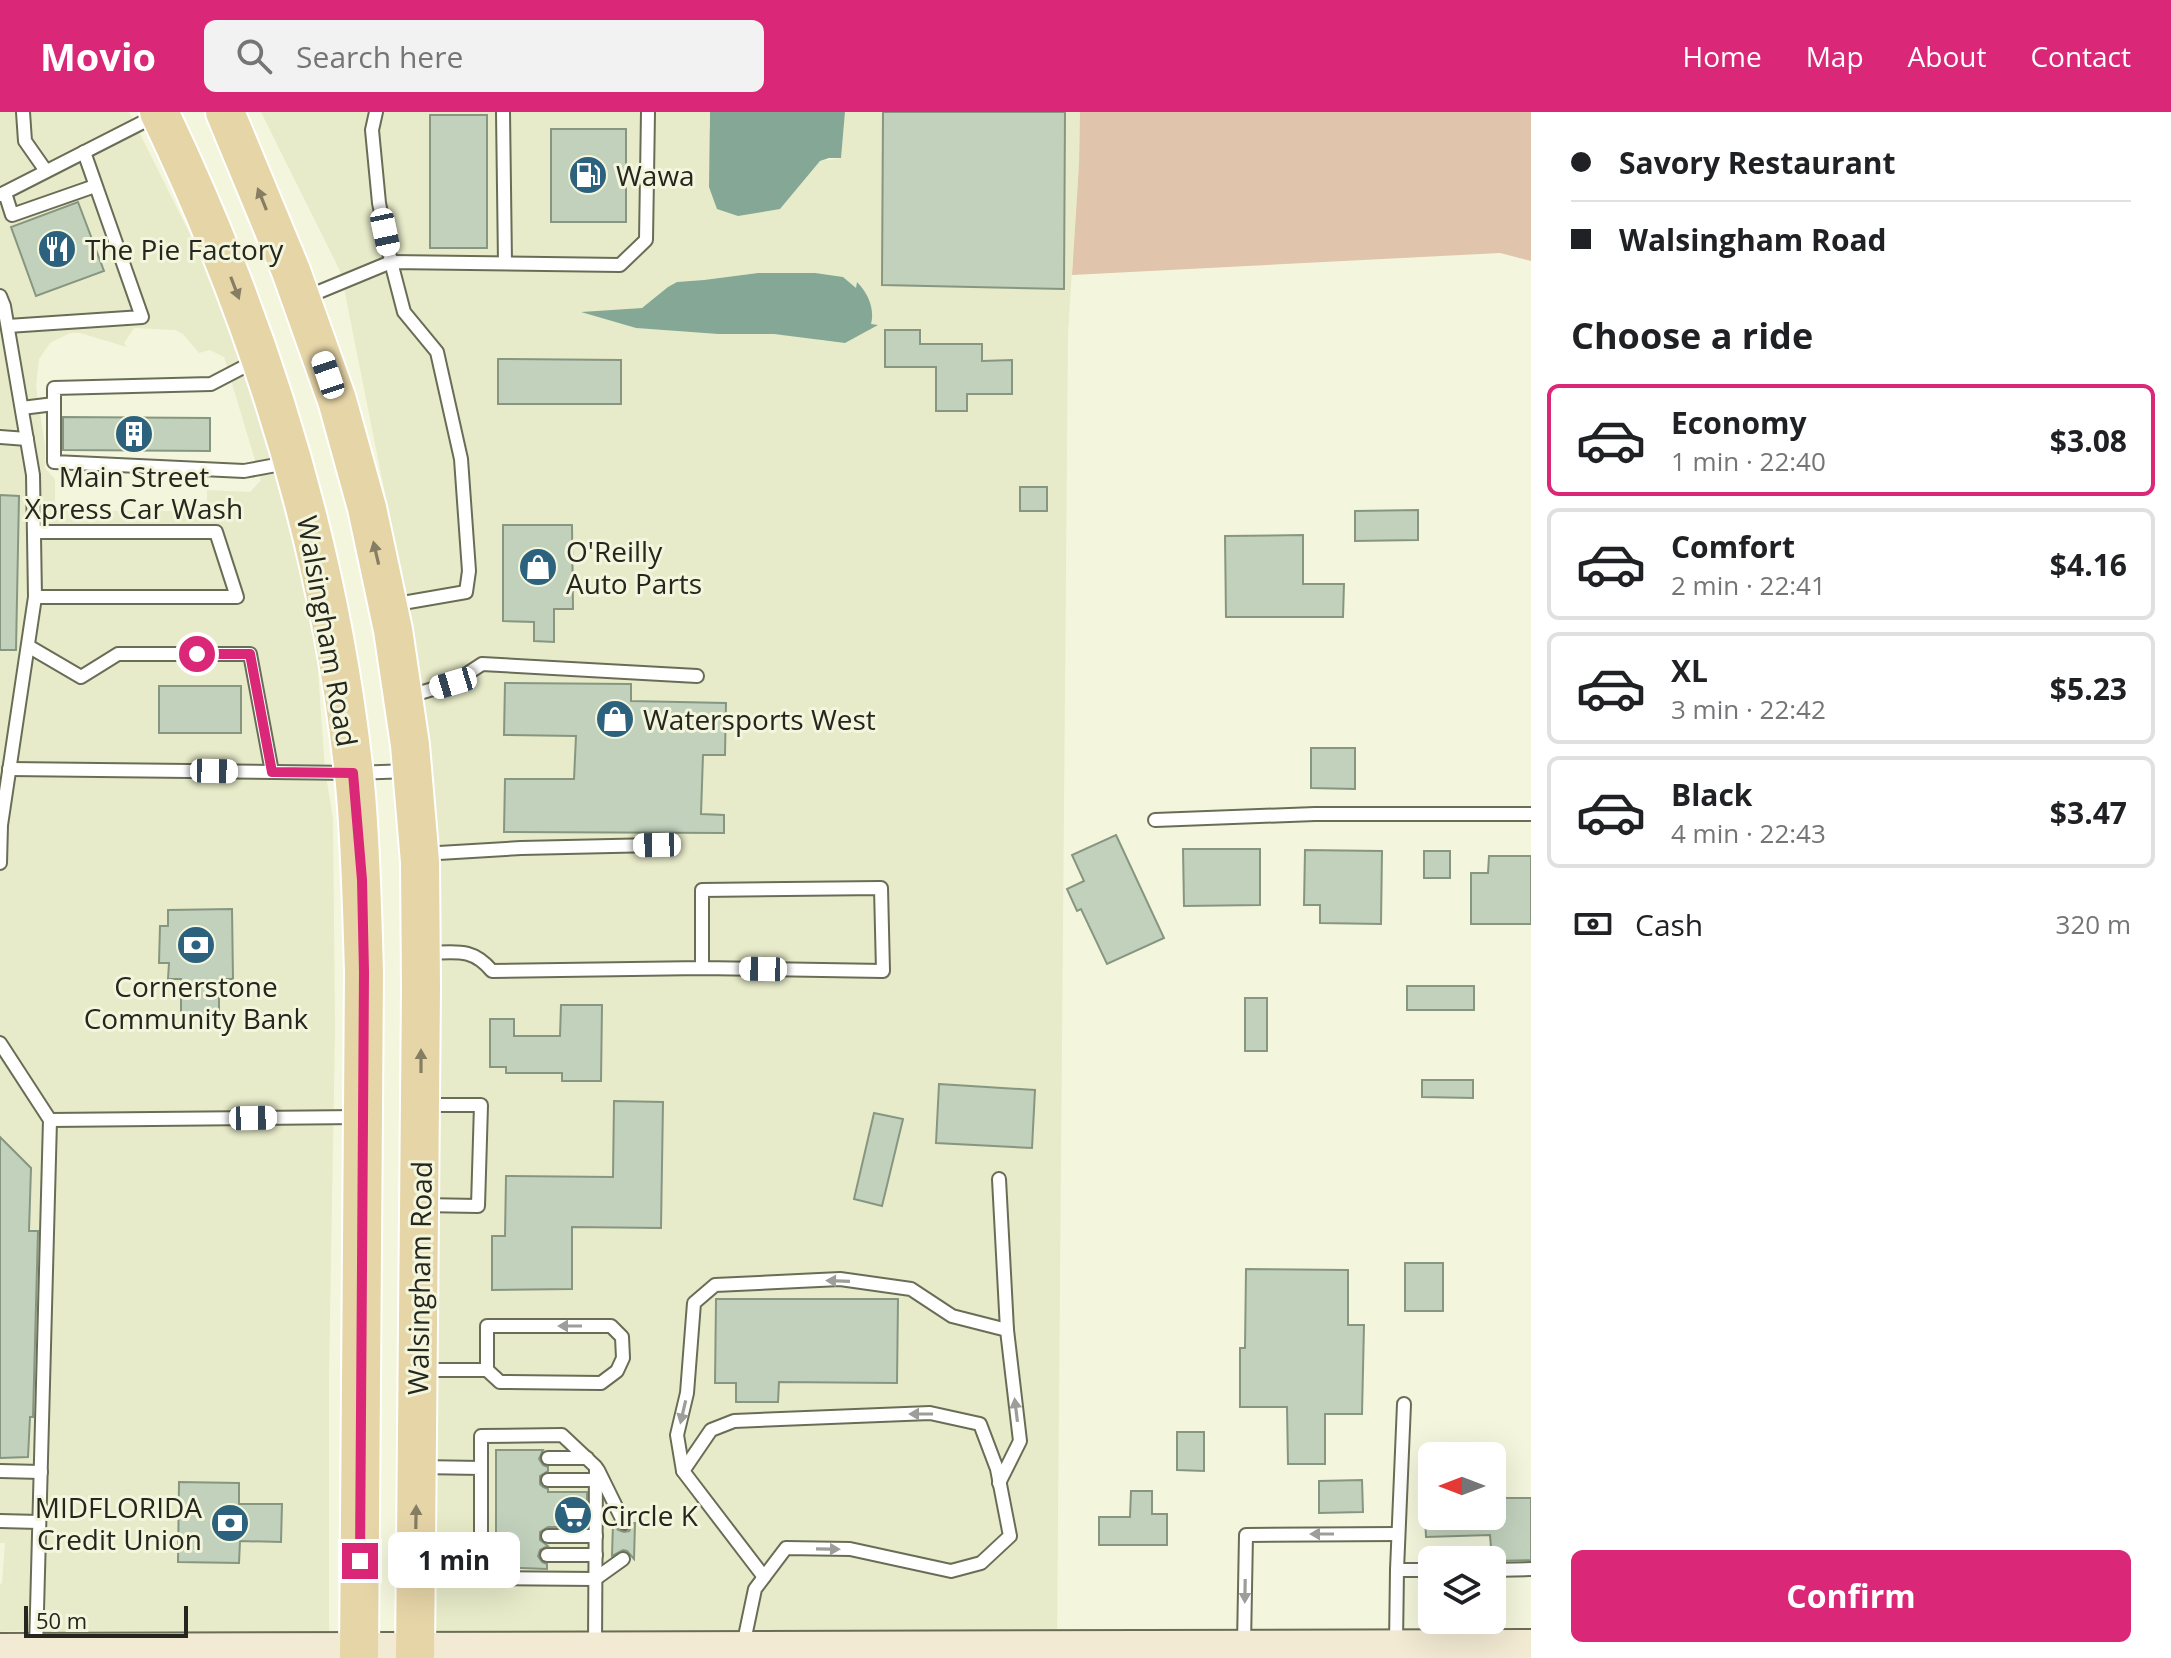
<!DOCTYPE html>
<meta charset="utf-8">
<style>
:root{--surface:#fff;--page:#f2f2f2;--text:#202124;--muted:#757577;--line:#e0e0e0;--accent:#db2777}
body{margin:0;font-family:"Open Sans",sans-serif;background:var(--page);color:var(--text);height:100vh;display:flex;flex-direction:column;font-size:30px;white-space:nowrap}
*{box-sizing:border-box;margin:0}
p{font-size:26px;color:var(--muted)}
.icon{flex:none;width:44px;height:44px;fill:none;stroke:currentColor;stroke-width:2;stroke-linecap:round;stroke-linejoin:round}
.map{position:relative;flex:1;overflow:hidden}
.sheet{display:flex;flex-direction:column;background:var(--surface);width:640px}
.sheet>*{flex:none}
.banner{display:grid;align-content:center;height:176px;padding:0 40px;background:var(--surface)}
.needle{width:52px;rotate:270deg}
.tools{position:absolute;left:1418px;top:1330px;display:grid;gap:16px}
.tools a{display:grid;place-items:center;width:88px;height:88px;border-radius:12px;background:var(--surface);box-shadow:0 8px 32px #0002;font-size:40px}
.scale{position:absolute;left:24px;bottom:20px;width:164px;box-sizing:border-box;padding-left:8px;border:4px solid #25261d;border-top:0;font-size:22px;line-height:28px;white-space:nowrap;color:#25261d;-webkit-text-stroke:6px #f3f6dc;paint-order:stroke}
.end{position:absolute;width:36px;height:36px;margin:-18px;border:10px solid #db2777;background:#fff;box-shadow:0 0 0 4px #fff}
.from{border-radius:50%}
.bubble{position:absolute;height:56px;border-radius:12px;background:var(--surface);box-shadow:0 8px 32px #0002;font-size:26px;font-weight:700;line-height:56px;text-align:center}
.car{position:absolute;width:24px;height:48px;margin:-24px -12px;border-radius:10px;box-shadow:0 0 6px 2px #0007;background:linear-gradient(#fff 24%,#345 0 40%,#fff 0 76%,#345 0 86%,#fff 0)}
.banner b{display:flex;align-items:center;gap:28px;height:76px;font-size:30px}
.banner b+b{border-top:2px solid var(--line)}
.banner i{width:20px;height:20px;background:var(--text)}
ul{padding:0;list-style:none}
li{display:flex;align-items:center;gap:24px;height:112px;margin:0 16px 12px;padding:0 24px;border:4px solid var(--line);border-radius:12px}
li div{flex:1}
li b{display:block;font-size:30px}
li em{font-style:normal;font-weight:700}
li.on{border-color:var(--accent)}
li>.icon{width:72px;height:72px;stroke-width:1.5}
h2{padding:0 40px;font-size:36px;line-height:96px}
.pay{display:flex;align-items:center;gap:20px;height:88px;padding:0 40px;font-size:30px}
.pay p{margin-inline-start:auto}
.action{display:flex;gap:16px;margin-top:auto;padding:16px 40px}
.action a{flex:1;height:92px;border-radius:12px;background:var(--accent);color:#fff;font-size:32px;font-weight:700;line-height:92px;text-align:center}
header{display:flex;align-items:center;gap:48px;box-sizing:border-box;height:112px;padding:0 40px;background:var(--accent);color:#fff}
header strong{font-size:38px}
nav{display:flex;gap:44px;margin-inline-start:auto;font-size:28px}
.search{width:560px;height:72px;background:var(--page);display:flex;align-items:center;gap:20px;box-sizing:border-box;padding:0 28px;border-radius:12px;color:var(--muted);font-size:30px}
main{display:flex;flex:1;min-height:0}
.map>svg:first-child{display:block}
</style>
<header>
<strong>Movio</strong>
<div class="search"><svg class="icon" aria-label="search" viewBox="0 0 24 24"><circle cx="10" cy="10" r="6"/><path d="M15 15l6 6"/></svg>Search here</div>
<nav><a>Home</a><a>Map</a><a>About</a><a>Contact</a></nav>
</header>
<main>
<div class="map">
<svg width="1531" height="1546" viewBox="0 0 1531 1546">
<rect width="100%" height="100%" fill="#f3f6dc"/>
<g fill="#e7ebc9" fill-rule="evenodd">
<path d="M0 0H129L223 188 258 299 292 429 316 530 325 658 333 707 335 918 329 1261V1527L56 1528 55 1516 0 1520V1472L2 1471 5 1431H0ZM134 216 175 218 183 222 199 241 210 238 224 245 261 368 250 380 207 378V390L196 399H66L55 390V367L45 356V334L36 274 39 247 50 231 70 221H80L127 235 124 231Z"/>
<path d="M261 0H710L709 16 780 97 820 49 841 46 845 0H1080L1079 52 1068 221 1057 1525 432 1528 419 609 415 533 341 161ZM758 161 857 177 871 213H876L824 229 806 225 774 222H718L636 216 585 200 642 196 677 170 704 168Z"/>
</g>
<polygon fill="#e0c5ac" points="1080,0 1531,0 1531,149 1500,141 1072,163 1079,52"/>
<g fill="#84a895">
<polygon points="710,0 845,0 841,46 829,46 820,49 780,97 738,104 717,97 709,75"/>
<path d="M758 161H815L843 165 856 176 857 170C868 181 875 197 871 212L878 213 845 231 774 222H718L636 216 581 200 642 196 668 175 677 170 704 168Z"/>
</g>
<g fill="#c1d1bc" stroke="#879681" stroke-width="2">
<polygon points="883,0 1065,0 1064,177 882,173"/>
<rect x="430" y="3" width="57" height="133"/>
<rect x="551" y="17" width="75" height="93"/>
<polygon points="78,90 104,159 36,184 11,115"/>
<polygon points="885,218 920,218 920,232 982,232 982,249 1012,248 1012,282 967,282 967,299 936,299 936,255 885,255"/>
<polygon points="498,247 621,248 621,292 498,292"/>
<polygon points="63,305 210,306 210,339 63,338"/>
<rect x="1020" y="375" width="27" height="24"/>
<polygon points="0,383 19,384 16,538 0,538"/>
<polygon points="1418,398 1418,428 1355,429 1355,399"/>
<polygon points="503,413 572,413 573,497 554,497 554,530 534,529 534,510 503,509"/>
<polygon points="1303,423 1303,472 1344,472 1343,505 1226,505 1225,424"/>
<polygon points="505,571 631,572 631,589 726,591 725,643 703,643 701,702 724,703 724,721 504,720 505,667 574,667 576,624 504,623"/>
<rect x="159" y="574" width="82" height="47"/>
<polygon points="1311,636 1355,636 1355,677 1311,676"/>
<polygon points="1116,723 1164,826 1107,852 1081,797 1077,799 1067,777 1084,769 1072,743"/>
<polygon points="1183,737 1260,737 1260,793 1184,794"/>
<polygon points="1305,738 1382,739 1381,812 1320,811 1320,793 1304,793"/>
<rect x="1424" y="739" width="26" height="27"/>
<polygon points="1489,744 1531,744 1531,812 1471,812 1471,761 1488,761"/>
<polygon points="232,797 233,867 219,867 219,903 181,903 181,867 168,867 169,851 159,851 160,814 168,814 168,798"/>
<rect x="1407" y="874" width="67" height="24"/>
<rect x="1245" y="886" width="22" height="53"/>
<polygon points="561,893 602,893 601,969 562,969 562,961 506,961 506,955 490,955 490,907 514,907 514,924 560,924"/>
<polygon points="1422,968 1473,968 1473,986 1422,985"/>
<polygon points="939,972 1035,978 1032,1036 936,1031"/>
<polygon points="614,989 663,990 661,1116 572,1115 572,1177 492,1178 492,1124 505,1124 506,1064 613,1065"/>
<polygon points="874,1001 903,1007 882,1094 854,1087"/>
<polygon points="0,1025 31,1056 29,1119 38,1119 33,1305 30,1305 28,1345 0,1346"/>
<rect x="1405" y="1151" width="38" height="48"/>
<polygon points="1246,1157 1348,1158 1348,1213 1364,1213 1362,1302 1325,1302 1325,1352 1288,1352 1287,1295 1240,1295 1240,1236 1245,1236"/>
<polygon points="716,1187 898,1187 897,1271 779,1270 778,1290 736,1290 736,1271 715,1271"/>
<polygon points="1177,1320 1204,1320 1204,1359 1177,1358"/>
<polygon points="496,1338 543,1338 539,1347 543,1353 548,1355 548,1359 540,1364 540,1372 543,1375 548,1377 548,1380 587,1380 587,1415 548,1415 540,1420 540,1428 548,1434 540,1438 538,1444 542,1450 547,1452 547,1457 496,1455"/>
<polygon points="1362,1368 1363,1400 1319,1401 1319,1369"/>
<polygon points="179,1370 239,1371 239,1392 282,1392 281,1430 240,1429 239,1451 178,1450"/>
<polygon points="1131,1379 1152,1379 1152,1402 1167,1402 1167,1433 1099,1433 1099,1405 1130,1405"/>
<polygon points="1492,1386 1531,1386 1531,1448 1492,1449 1490,1423 1426,1425 1425,1404 1492,1404"/>
<polygon points="613,1411 618,1418 624,1420 629,1419 633,1411 635,1411 634,1447 627,1439 623,1438 612,1444"/>
</g>
<g fill="none" stroke-linecap="round" stroke-linejoin="round">
<defs>
<g id="lane">
<polyline points="23,0 25,29 46,59"/>
<polyline points="503,0 505,151"/>
<polyline points="5,81 12,103 95,74"/>
<polyline points="0,83 157,3"/>
<polyline points="0,184 4,194 33,363 35,485 1,713 0,751"/>
<polyline points="304,186 391,150 379,91 372,18 376,0"/>
<polyline points="8,214 142,205 84,40"/>
<polyline points="257,248 211,272 54,276 54,350 244,359 287,351"/>
<polyline points="22,296 54,292"/>
<polyline points="0,325 27,327"/>
<polyline points="34,420 216,420 237,485 35,485"/>
<polyline points="391,493 466,480 469,459 461,347 437,240 404,200 391,150 620,153 646,128 648,0"/>
<polyline points="28,534 81,565 118,542 250,542 272,660"/>
<polyline points="406,585 453,571 482,552 697,564"/>
<polyline points="9,657 353,661 410,659"/>
<polyline points="1155,708 1315,702 1531,702"/>
<polyline points="422,742 521,736 657,733"/>
<path d="M424 841C454 841 471 834 492 859L702 856 883 859 881 776 702 778V856"/>
<polyline points="0,931 50,1008 36,1536"/>
<polyline points="50,1008 359,1005"/>
<polyline points="999,1067 1007,1218"/>
<polyline points="422,1093 478,1094 481,993 425,993"/>
<polyline points="421,1258 487,1258 500,1270 601,1271 617,1259 623,1246 622,1225 611,1214 487,1214 487,1258"/>
<polyline points="548,1346 587,1346"/>
<polyline points="420,1355 481,1356 481,1450 493,1466 595,1467 623,1447"/>
<polyline points="481,1356 481,1324 562,1323 596,1355 595,1535"/>
<polyline points="598,1358 624,1411"/>
<polyline points="0,1359 41,1360"/>
<polyline points="683,1359 711,1318 734,1309 930,1301 980,1312 997,1357 1010,1424 981,1451 951,1459 850,1437 786,1436 755,1477 743,1534"/>
<polyline points="548,1368 596,1368"/>
<polyline points="0,1409 39,1410"/>
<polyline points="548,1424 596,1424"/>
<polyline points="547,1443 596,1443"/>
<polyline points="1397,1458 1432,1458"/>
<polyline points="1492,1458 1531,1457"/>
<polyline points="764,1465 683,1359 677,1323 687,1281 694,1191 715,1173 840,1167 911,1177 952,1204 1007,1218 1020,1329 999,1371"/>
<polyline points="1244,1532 1246,1423 1398,1422"/>
<polyline points="1396,1532 1397,1458 1404,1292"/>
</g>
<polyline id="secondary" points="0,1539 1531,1535"/>
<g id="primary">
<path d="M159 0C261 213 331 436 355 672 361 734 362 797 364 860L359 1546"/>
<polyline points="225,0 291,159 337,288 367,396 393,518 410,633 420,750 421,876 415,1546"/>
</g>
</defs>
<use href="#lane" stroke="#6a6d56" stroke-width="16"/>
<use href="#secondary" stroke="#6a6d56" stroke-width="38"/>
<use href="#primary" stroke="#fff" stroke-width="42"/>
<use href="#lane" stroke="#fff" stroke-width="12"/>
<use href="#secondary" stroke="#f3ead3" stroke-width="34"/>
<use href="#primary" stroke="#e6d5a7" stroke-width="38"/>
</g>
<defs><path id="oneway-solid" d="M-6-.8H1V-3.2L6.5 0L1 3.2V.8H-6Z" transform="scale(2)"/></defs>
<g fill="#867e62">
<use href="#oneway-solid" transform="translate(262 87) rotate(-112)"/>
<use href="#oneway-solid" transform="translate(235 176) rotate(69)"/>
<use href="#oneway-solid" transform="translate(376 441) rotate(-103)"/>
<use href="#oneway-solid" transform="translate(421 949) rotate(-90)"/>
<use href="#oneway-solid" transform="translate(416 1405) rotate(-89)"/>
</g>
<g fill="#9d9d99">
<use href="#oneway-solid" transform="translate(838 1169) rotate(-178)"/>
<use href="#oneway-solid" transform="translate(570 1214) rotate(180)"/>
<use href="#oneway-solid" transform="translate(1016 1298) rotate(-97)"/>
<use href="#oneway-solid" transform="translate(683 1300) rotate(103)"/>
<use href="#oneway-solid" transform="translate(921 1302) rotate(-180)"/>
<use href="#oneway-solid" transform="translate(1322 1422) rotate(180)"/>
<use href="#oneway-solid" transform="translate(828 1437) rotate(1)"/>
<use href="#oneway-solid" transform="translate(1245 1479) rotate(91)"/>
</g>
<g fill="none" stroke-linecap="round" stroke-linejoin="round">
<polyline stroke="#db2777" stroke-width="10" points="197,542 250,542 272,660 353,661 362,768 364,860 360,1449"/>
</g>
<defs>
<symbol id="fuel-disc" viewBox="-11 -11 22 22"><circle r="9.5" fill="#2d627e" stroke="#f3f6dc"/><path d="M-5.5-6h7V0h2V4h1.3V-2.5L3-4.5l.8-.8L6-3V5H2.5V1h-1V6h-7ZM-4.2-4.7v3.2H.2V-4.7Z" fill="#fff"/></symbol>
<symbol id="restaurant-disc" viewBox="-11 -11 22 22"><circle r="9.5" fill="#2d627e" stroke="#f3f6dc"/><path d="M-5-6h1v4h1v-4h1v4h1v-4h1v5L-1.5 .5V6h-2V.5L-5-1ZM5-6V6H3V1.5H1.5Q1.5-4 5-6Z" fill="#fff"/></symbol>
<symbol id="building-disc" viewBox="-11 -11 22 22"><circle r="9.5" fill="#2d627e" stroke="#f3f6dc"/><path d="M-4-6H4V6H1V3H-1V6H-4ZM-2.5-4.3h1.7v1.8h-1.7ZM.8-4.3h1.7v1.8H.8ZM-2.5-1h1.7V.8h-1.7ZM.8-1h1.7V.8H.8Z" fill="#fff"/></symbol>
<symbol id="shop-disc" viewBox="-11 -11 22 22"><circle r="9.5" fill="#2d627e" stroke="#f3f6dc"/><path d="M-5-2.5h2.3a2.7 3.5 0 0 1 5.4 0H5L5.5 6h-11ZM-1.5-2.5h3a1.5 2.3 0 0 0-3 0Z" fill="#fff"/></symbol>
<symbol id="bank-disc" viewBox="-11 -11 22 22"><circle r="9.5" fill="#2d627e" stroke="#f3f6dc"/><path d="M-6-4H6V4H-6ZM0-2.3a2.3 2.3 0 1 0 0 4.6a2.3 2.3 0 1 0 0-4.6Z" fill="#fff"/></symbol>
<symbol id="supermarket-disc" viewBox="-11 -11 22 22"><circle r="9.5" fill="#2d627e" stroke="#f3f6dc"/><path d="M-6-5.5h2.5l.6 2H6L4.5 2H-2.5L-4.4-4H-6ZM-1.5 3.2a1.3 1.3 0 1 0 .1 0ZM3 3.2a1.3 1.3 0 1 0 .1 0Z" fill="#fff"/></symbol>
</defs>
<g fill-rule="evenodd">
<use href="#fuel-disc" x="566" y="41" width="44" height="44"/>
<use href="#restaurant-disc" x="35" y="115" width="44" height="44"/>
<use href="#building-disc" x="112" y="300" width="44" height="44"/>
<use href="#shop-disc" x="516" y="433" width="44" height="44"/>
<use href="#shop-disc" x="593" y="585" width="44" height="44"/>
<use href="#bank-disc" x="174" y="811" width="44" height="44"/>
<use href="#supermarket-disc" x="551" y="1381" width="44" height="44"/>
<use href="#bank-disc" x="208" y="1389" width="44" height="44"/>
</g>
<g text-anchor="middle" dominant-baseline="central" stroke-width="6" stroke-linejoin="round" paint-order="stroke">
<g font-size="28" fill="#25261d" stroke="#f3f6dc" text-anchor="start">
<text x="616" y="63">Wawa</text>
<text x="85" y="137">The Pie Factory</text>
<text x="134" y="364" text-anchor="middle">Main Street<tspan x="134" dy="32">Xpress Car Wash</tspan></text>
<text x="566" y="439">O'Reilly<tspan x="566" dy="32">Auto Parts</tspan></text>
<text x="643" y="607">Watersports West</text>
<text x="196" y="874" text-anchor="middle">Cornerstone<tspan x="196" dy="32">Community Bank</tspan></text>
<text x="202" y="1395" text-anchor="end">MIDFLORIDA<tspan x="202" dy="32">Credit Union</tspan></text>
<text x="601" y="1403">Circle K</text>
</g>
<g font-size="28" fill="#25261d" stroke="#f3f6dc">
<text transform="translate(328 519) rotate(80)">Walsingham Road</text>
<text transform="translate(419 1166) rotate(-89)">Walsingham Road</text>
</g>
</g>
</svg>
<div class="tools">
<a><svg class="needle" viewBox="-14 -14 28 28"><path d="M0-13l5 13h-10z" fill="#e53935"/><path d="M0 13l5-13h-10z" fill="#757577"/></svg></a>
<a><svg class="icon" aria-label="layers" viewBox="0 0 24 24"><path d="M12 4l9 5-9 5-9-5zM3 14l9 5 9-5"/></svg></a>
</div>
<div class="scale">50 m</div>
<i class="end from" style="left:197px;top:542px"></i>
<i class="end" style="left:360px;top:1449px"></i>
<div class="bubble" style="left:388px;top:1420px;width:132px">1 min</div>
<i class="car" style="left:385px;top:120px;rotate:168deg"></i>
<i class="car" style="left:328px;top:263px;rotate:341deg"></i>
<i class="car" style="left:453px;top:571px;rotate:253deg"></i>
<i class="car" style="left:214px;top:659px;rotate:91deg"></i>
<i class="car" style="left:657px;top:733px;rotate:269deg"></i>
<i class="car" style="left:763px;top:857px;rotate:271deg"></i>
<i class="car" style="left:253px;top:1006px;rotate:89deg"></i>
</div>
<section class="sheet">
<div class="banner">
<b><i class="from"></i>Savory Restaurant</b>
<b><i></i>Walsingham Road</b>
</div>
<h2>Choose a ride</h2>
<ul>
<li class="on"><svg class="icon" aria-label="car" viewBox="0 0 24 24"><path d="M5 17H2v-5l4-1 3-4h7l3 4 3 1v5h-3M9 17h6M6 11h13"/><circle cx="7" cy="17" r="2"/><circle cx="17" cy="17" r="2"/></svg><div><b>Economy</b><p>1 min · 22:40</p></div><em>$3.08</em></li>
<li><svg class="icon" aria-label="car" viewBox="0 0 24 24"><path d="M5 17H2v-5l4-1 3-4h7l3 4 3 1v5h-3M9 17h6M6 11h13"/><circle cx="7" cy="17" r="2"/><circle cx="17" cy="17" r="2"/></svg><div><b>Comfort</b><p>2 min · 22:41</p></div><em>$4.16</em></li>
<li><svg class="icon" aria-label="car" viewBox="0 0 24 24"><path d="M5 17H2v-5l4-1 3-4h7l3 4 3 1v5h-3M9 17h6M6 11h13"/><circle cx="7" cy="17" r="2"/><circle cx="17" cy="17" r="2"/></svg><div><b>XL</b><p>3 min · 22:42</p></div><em>$5.23</em></li>
<li><svg class="icon" aria-label="car" viewBox="0 0 24 24"><path d="M5 17H2v-5l4-1 3-4h7l3 4 3 1v5h-3M9 17h6M6 11h13"/><circle cx="7" cy="17" r="2"/><circle cx="17" cy="17" r="2"/></svg><div><b>Black</b><p>4 min · 22:43</p></div><em>$3.47</em></li>
</ul>
<div class="pay"><svg class="icon" aria-label="cash" viewBox="0 0 24 24"><path d="M3 7h18v10H3z"/><circle cx="12" cy="12" r="2"/></svg>Cash<p>320 m</p></div>
<div class="action"><a>Confirm</a></div>
</section>
</main>
